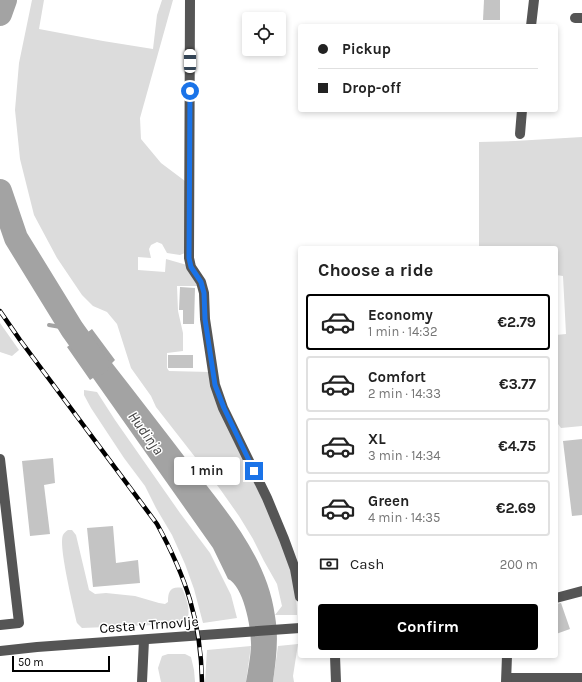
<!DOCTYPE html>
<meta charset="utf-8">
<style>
:root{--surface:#fff;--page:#f6f6f6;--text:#222;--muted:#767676;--line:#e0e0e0;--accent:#000}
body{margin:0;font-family:Karla,sans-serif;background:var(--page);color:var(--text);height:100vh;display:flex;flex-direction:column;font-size:15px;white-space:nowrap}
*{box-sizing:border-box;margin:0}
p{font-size:13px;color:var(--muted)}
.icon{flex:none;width:22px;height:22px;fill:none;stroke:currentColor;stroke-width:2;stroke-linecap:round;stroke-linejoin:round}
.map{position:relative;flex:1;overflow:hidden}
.details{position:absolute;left:298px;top:246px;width:260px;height:412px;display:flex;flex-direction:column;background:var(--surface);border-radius:4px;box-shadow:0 2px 6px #0003}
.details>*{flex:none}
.banner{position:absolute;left:298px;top:24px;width:260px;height:88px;border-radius:4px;box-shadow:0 2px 6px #0003;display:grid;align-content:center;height:88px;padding:0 20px;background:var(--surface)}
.fabs{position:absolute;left:242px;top:12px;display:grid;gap:8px}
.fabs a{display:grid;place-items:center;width:44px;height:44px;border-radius:4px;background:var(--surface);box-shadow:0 2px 6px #0003;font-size:20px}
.scale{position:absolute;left:12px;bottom:10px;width:98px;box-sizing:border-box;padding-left:4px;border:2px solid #000;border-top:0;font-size:11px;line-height:14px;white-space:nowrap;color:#000;-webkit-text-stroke:3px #fff;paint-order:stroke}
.end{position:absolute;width:18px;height:18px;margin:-9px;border:5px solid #1a73e8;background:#fff;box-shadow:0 0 0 2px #fff}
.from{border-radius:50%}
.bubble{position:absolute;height:28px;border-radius:4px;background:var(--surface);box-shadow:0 2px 6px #0003;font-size:13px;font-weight:700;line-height:28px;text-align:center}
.car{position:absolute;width:12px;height:24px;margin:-12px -6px;border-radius:5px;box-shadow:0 0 3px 1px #0007;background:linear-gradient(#fff 24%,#345 0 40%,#fff 0 76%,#345 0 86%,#fff 0)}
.banner b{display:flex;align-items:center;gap:14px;height:38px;font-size:15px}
.banner b+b{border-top:1px solid var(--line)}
.banner i{width:10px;height:10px;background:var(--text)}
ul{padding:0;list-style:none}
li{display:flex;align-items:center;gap:12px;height:56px;margin:0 8px 6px;padding:0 12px;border:2px solid var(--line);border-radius:4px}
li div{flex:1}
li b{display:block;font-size:15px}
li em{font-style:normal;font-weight:700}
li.on{border-color:var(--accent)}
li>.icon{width:36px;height:36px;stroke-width:1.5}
h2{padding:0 20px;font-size:18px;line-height:48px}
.pay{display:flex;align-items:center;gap:10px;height:44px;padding:0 20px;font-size:15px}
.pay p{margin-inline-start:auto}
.cta{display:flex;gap:8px;margin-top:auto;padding:8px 20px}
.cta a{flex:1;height:46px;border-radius:4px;background:var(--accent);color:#fff;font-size:16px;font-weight:700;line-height:46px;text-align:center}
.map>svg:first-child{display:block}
</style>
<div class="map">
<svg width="582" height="682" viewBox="0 0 582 682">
<rect width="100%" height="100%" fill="#fff"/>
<g fill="#dcdcdc">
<path d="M32 0H44L39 29 103 41 153 49 157 15 162 0H173L140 118 141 139 161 163 185 181V253L180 255 167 253 162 244 157 242 151 245 149 249 151 258 138 257V270L165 272 166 259 187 265 199 286H177L178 311 183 333V351L167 353V368L169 371 210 372C223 405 236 438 250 471 269 516 298 565 297 615H275L282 606 277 584 264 561 253 539 239 516 220 489 156 407 151 396 131 368 117 324 107 312 93 306 82 295 57 258 34 215 20 159 15 110 19 63Z"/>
<polygon points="582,137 582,426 561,428 558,424 556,424 556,335 566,334 563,276 556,275 556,248 479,248 479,142 515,141"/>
<polygon points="0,323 19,350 12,356 0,352"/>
<polygon points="84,390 97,392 115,420 180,513 210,553 231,595 237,618 203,623 194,589 185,564 172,535 156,508 145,486 124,458 91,408 84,395"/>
<path d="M68 530H72L76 535 89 590 95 594 106 593 135 596 159 603 165 604 168 602C168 592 170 586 182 588 187 599 191 611 187 622L180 624 82 628 77 623C74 609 58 545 63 535 64 533 66 531 68 530Z"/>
<polygon points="298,644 293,676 294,682 273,682 278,646"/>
<polygon points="251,646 246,682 205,682 207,650"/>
<polygon points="168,654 185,654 191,657 194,670 195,682 161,682 158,668 162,656"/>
</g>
<path fill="#a3a3a3" d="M92 329 115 360 112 363C138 396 164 430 190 464 225 510 267 556 275 616 279 639 276 659 273 682H246C248 671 250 659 251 648 252 631 244 586 228 579L213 548 93 378 90 380 67 347Z"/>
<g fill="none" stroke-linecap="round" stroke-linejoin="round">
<polyline stroke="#a3a3a3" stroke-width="4" points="49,325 72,329"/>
<g stroke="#a3a3a3" stroke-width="24">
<polyline points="0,14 5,0"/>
<polyline points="0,191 16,238 72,329 97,364"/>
</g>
</g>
<g fill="#c4c4c4">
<polygon points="484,0 500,0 500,20 483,20"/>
<polygon points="180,287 195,288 194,324 183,324 183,310 179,310"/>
<rect x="168" y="355" width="25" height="13"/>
<polygon points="582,439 582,515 572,516 563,441"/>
<polygon points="53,458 55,483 44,485 50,534 30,536 22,461"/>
<polygon points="113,526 116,563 138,560 140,583 93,587 87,528"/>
<polygon points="561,603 570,629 556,634 556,604"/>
</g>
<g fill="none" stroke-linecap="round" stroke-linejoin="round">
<g stroke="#555" stroke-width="10">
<polyline points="190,0 189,258 191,267 201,282 204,293 205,319 215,385 223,408 267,498 284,539 295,569 300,597"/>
<polyline points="575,18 582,18"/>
<polyline points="531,26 534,0"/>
<polyline points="520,134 522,110"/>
<polyline points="0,459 19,623 0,625"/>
<polyline points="556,598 582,591"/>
<polyline points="0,651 37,647 300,628"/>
<polyline points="335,656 336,682"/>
<polyline points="507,678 582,678"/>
<polyline points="142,682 144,640"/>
<polyline points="506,682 507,656"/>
</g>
<defs>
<path id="rail" d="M0 311 20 340 157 524C186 577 201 621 202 682"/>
</defs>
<use href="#rail" stroke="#000" stroke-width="4.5"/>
<use href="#rail" stroke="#fff" stroke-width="3" stroke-dasharray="9" stroke-linecap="butt"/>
</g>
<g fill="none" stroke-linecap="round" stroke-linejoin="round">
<polyline stroke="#1a73e8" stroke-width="5" points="190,91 189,258 191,267 201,282 204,293 205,319 215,385 224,408 254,471"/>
</g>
<g text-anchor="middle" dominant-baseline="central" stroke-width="3" stroke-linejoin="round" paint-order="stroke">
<g font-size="14" fill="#000" stroke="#fff">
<text transform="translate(149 625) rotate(-4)">Cesta v Trnovlje</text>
</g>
<g font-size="15" font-style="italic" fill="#444" stroke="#fff">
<text transform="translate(146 433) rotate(54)">Hudinja</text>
</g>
</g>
</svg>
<div class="fabs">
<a><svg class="icon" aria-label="locate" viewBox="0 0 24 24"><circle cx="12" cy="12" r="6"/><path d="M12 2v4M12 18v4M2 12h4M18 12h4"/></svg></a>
</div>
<div class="scale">50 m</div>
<i class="end from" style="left:190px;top:91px"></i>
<i class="end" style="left:254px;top:471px"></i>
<div class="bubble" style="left:174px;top:457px;width:66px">1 min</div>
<i class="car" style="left:190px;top:61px;rotate:0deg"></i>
<div class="banner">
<b><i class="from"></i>Pickup</b>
<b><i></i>Drop-off</b>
</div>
<section class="details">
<h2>Choose a ride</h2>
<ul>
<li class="on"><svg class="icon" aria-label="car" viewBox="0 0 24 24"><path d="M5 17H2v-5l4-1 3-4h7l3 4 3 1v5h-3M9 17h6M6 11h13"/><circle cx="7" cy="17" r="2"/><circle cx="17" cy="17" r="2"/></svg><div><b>Economy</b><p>1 min · 14:32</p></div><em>€2.79</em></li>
<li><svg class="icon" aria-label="car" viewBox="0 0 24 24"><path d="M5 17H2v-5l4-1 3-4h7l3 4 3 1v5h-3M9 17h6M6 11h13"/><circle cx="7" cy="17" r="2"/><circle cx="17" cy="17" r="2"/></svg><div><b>Comfort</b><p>2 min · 14:33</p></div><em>€3.77</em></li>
<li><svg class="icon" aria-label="car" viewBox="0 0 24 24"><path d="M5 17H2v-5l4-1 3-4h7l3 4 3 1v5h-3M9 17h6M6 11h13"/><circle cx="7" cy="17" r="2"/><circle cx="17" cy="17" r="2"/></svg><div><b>XL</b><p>3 min · 14:34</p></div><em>€4.75</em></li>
<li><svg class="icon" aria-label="car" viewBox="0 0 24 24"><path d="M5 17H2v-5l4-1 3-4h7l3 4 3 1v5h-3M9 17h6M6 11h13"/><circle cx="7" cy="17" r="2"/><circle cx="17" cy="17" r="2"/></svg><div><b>Green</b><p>4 min · 14:35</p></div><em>€2.69</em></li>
</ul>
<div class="pay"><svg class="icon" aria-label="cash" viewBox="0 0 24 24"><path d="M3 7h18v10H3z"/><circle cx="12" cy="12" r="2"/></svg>Cash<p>200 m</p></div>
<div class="cta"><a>Confirm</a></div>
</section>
</div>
